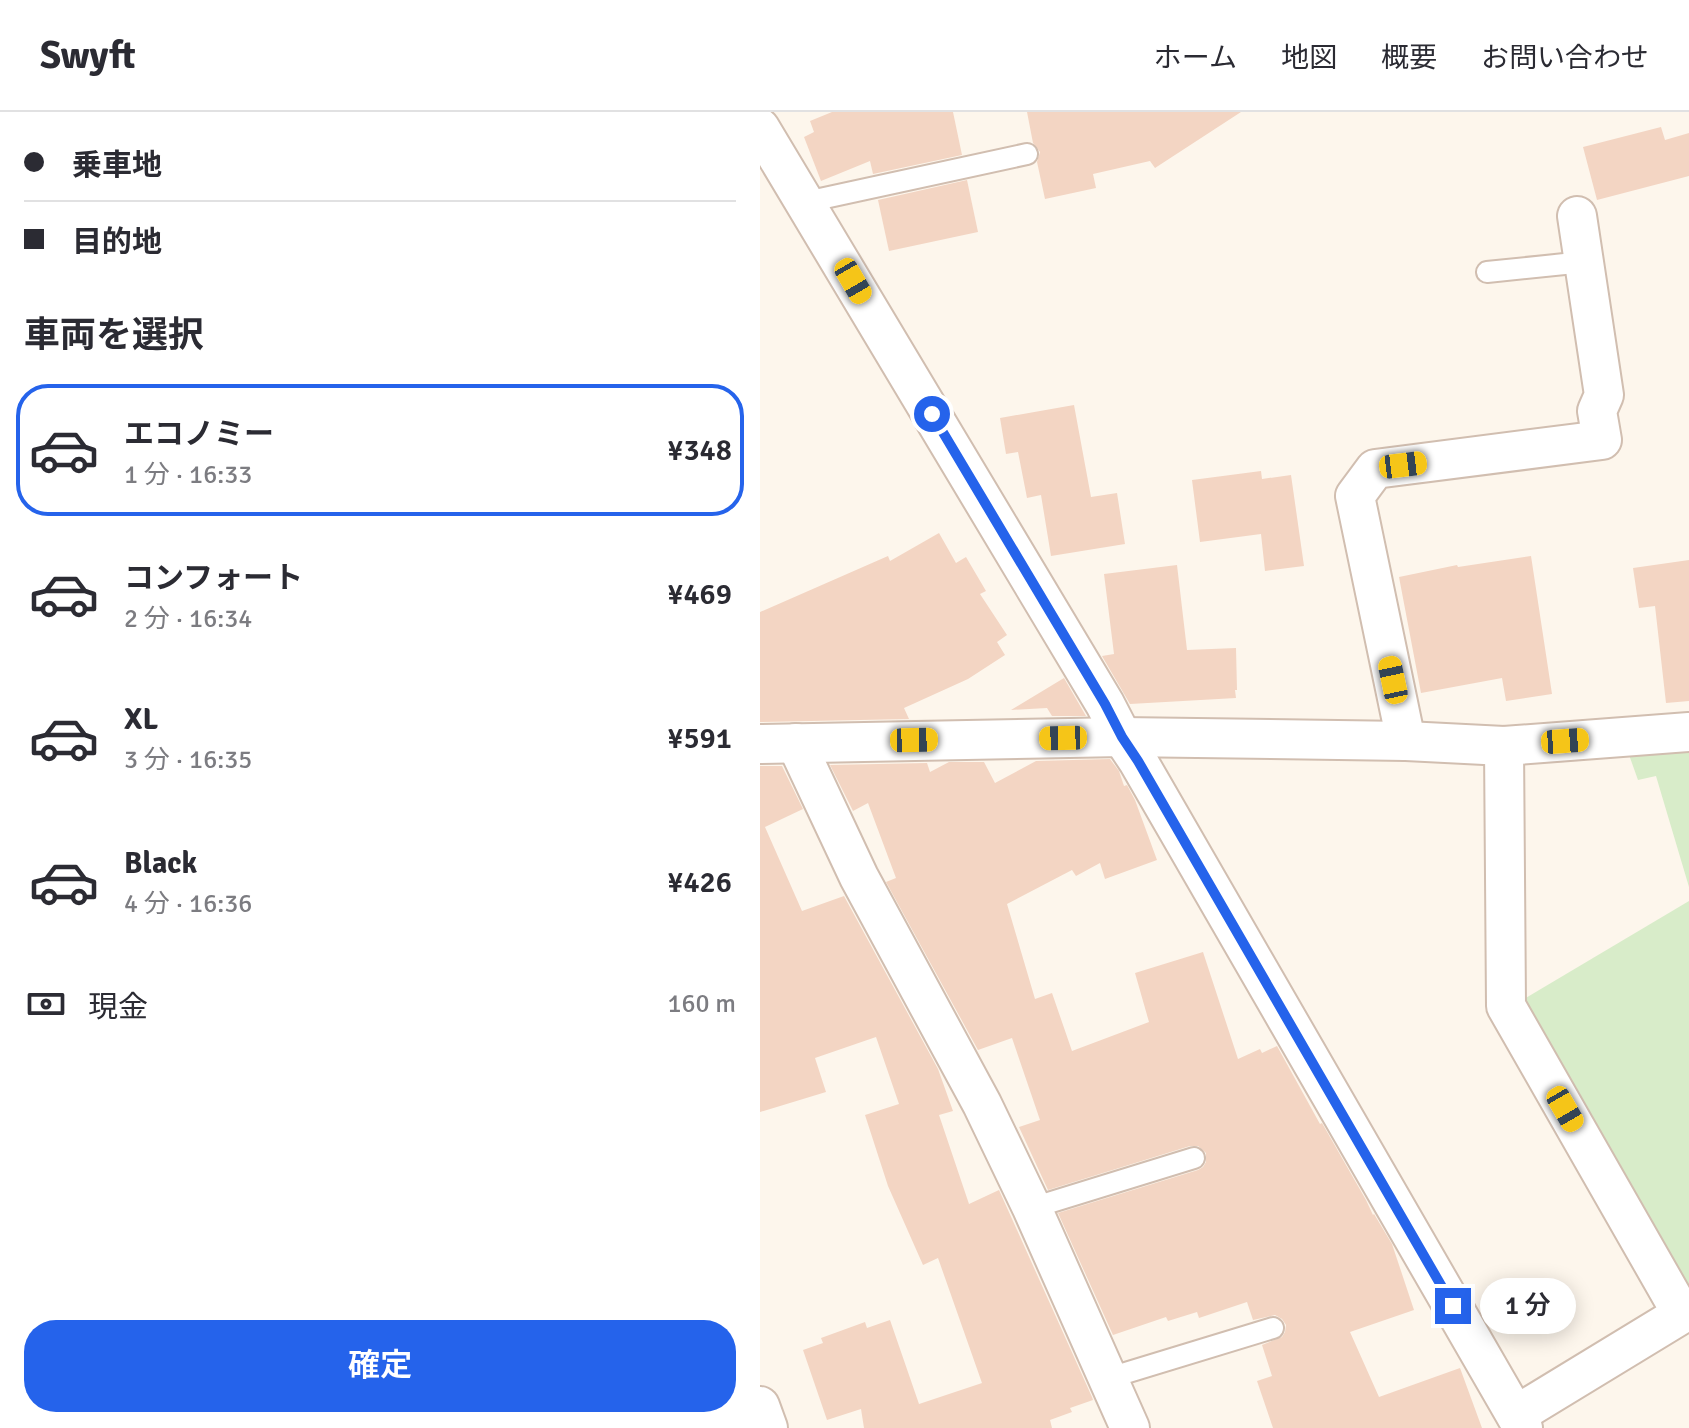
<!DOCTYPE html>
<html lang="ja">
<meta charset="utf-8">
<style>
:root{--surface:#fff;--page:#f7f7f7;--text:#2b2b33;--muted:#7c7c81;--line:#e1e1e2;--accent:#2563eb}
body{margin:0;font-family:Signika,"Noto Sans JP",sans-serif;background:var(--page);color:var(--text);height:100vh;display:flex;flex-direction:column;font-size:30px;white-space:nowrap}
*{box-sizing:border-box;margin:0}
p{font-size:26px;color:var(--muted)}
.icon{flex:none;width:44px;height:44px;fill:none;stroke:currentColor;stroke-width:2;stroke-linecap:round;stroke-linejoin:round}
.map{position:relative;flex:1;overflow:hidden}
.drawer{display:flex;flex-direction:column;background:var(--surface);width:760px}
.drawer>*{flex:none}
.top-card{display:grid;align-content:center;height:176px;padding:0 24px;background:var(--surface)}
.end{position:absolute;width:36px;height:36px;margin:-18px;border:10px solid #2563eb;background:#fff;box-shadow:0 0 0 4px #fff}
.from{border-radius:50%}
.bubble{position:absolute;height:56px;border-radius:28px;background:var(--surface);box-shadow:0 4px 20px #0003;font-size:26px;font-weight:600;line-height:56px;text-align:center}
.car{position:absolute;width:24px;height:48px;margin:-24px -12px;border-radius:10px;box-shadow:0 0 6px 2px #0007;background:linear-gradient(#f5c518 24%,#345 0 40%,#f5c518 0 76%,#345 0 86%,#f5c518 0)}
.top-card b{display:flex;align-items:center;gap:28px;height:76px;font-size:30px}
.top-card b+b{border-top:2px solid var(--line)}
.top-card i{width:20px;height:20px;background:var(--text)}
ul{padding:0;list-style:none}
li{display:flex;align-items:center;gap:24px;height:132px;margin:0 16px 12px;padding:0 8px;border:4px solid transparent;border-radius:32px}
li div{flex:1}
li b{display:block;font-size:30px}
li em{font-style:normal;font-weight:600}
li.selected{border-color:var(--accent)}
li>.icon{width:72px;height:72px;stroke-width:1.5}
h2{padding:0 24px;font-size:36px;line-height:96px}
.pay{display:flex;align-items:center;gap:20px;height:88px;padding:0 24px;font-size:30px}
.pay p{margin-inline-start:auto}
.button{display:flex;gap:16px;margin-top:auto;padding:16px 24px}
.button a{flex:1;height:92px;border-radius:32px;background:var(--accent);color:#fff;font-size:32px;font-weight:600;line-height:92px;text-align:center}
header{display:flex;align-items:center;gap:48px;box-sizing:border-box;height:112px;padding:0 40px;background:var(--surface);border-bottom:2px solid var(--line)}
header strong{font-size:38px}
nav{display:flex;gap:44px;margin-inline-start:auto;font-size:28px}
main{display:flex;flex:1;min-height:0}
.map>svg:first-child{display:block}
</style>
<header>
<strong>Swyft</strong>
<nav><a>ホーム</a><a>地図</a><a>概要</a><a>お問い合わせ</a></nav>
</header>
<main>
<section class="drawer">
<div class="top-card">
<b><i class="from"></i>乗車地</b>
<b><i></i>目的地</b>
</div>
<h2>車両を選択</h2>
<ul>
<li class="selected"><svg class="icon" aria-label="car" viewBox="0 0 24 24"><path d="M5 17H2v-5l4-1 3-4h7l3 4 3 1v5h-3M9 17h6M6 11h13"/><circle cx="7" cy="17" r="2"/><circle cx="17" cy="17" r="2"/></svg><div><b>エコノミー</b><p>1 分 · 16:33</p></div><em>¥348</em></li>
<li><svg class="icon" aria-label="car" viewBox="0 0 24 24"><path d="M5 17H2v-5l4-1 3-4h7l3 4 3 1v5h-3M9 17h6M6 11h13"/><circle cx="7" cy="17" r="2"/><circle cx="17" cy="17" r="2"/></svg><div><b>コンフォート</b><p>2 分 · 16:34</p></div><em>¥469</em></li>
<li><svg class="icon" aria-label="car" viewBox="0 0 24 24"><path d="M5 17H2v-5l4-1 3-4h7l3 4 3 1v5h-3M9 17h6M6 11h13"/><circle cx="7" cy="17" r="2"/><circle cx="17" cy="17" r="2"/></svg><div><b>XL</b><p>3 分 · 16:35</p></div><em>¥591</em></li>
<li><svg class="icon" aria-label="car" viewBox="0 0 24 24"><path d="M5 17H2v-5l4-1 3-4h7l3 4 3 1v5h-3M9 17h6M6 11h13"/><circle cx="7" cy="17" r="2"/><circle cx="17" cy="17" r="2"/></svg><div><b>Black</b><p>4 分 · 16:36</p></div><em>¥426</em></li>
</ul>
<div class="pay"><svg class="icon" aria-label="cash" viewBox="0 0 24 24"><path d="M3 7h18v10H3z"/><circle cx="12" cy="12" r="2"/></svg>現金<p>160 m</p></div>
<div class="button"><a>確定</a></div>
</section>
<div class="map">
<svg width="929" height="1316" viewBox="0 0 929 1316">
<rect width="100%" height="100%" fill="#fdf6ec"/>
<g fill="#d8ecc9">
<polygon points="929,635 929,775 896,664 878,668 868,640"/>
<polygon points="929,789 929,1183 759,890"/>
</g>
<g fill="#f3d5c3">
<polygon points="72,0 193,0 202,43 113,62 110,49 61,69 44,25 54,20 50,9"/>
<polygon points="267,0 481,0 395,56 390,49 333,62 336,76 285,87 277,50 280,40 273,31"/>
<polygon points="901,15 905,28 929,21 929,64 837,88 823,35"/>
<polygon points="207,68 218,120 129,139 118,88"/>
<polygon points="314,293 331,385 357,381 365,432 291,444 281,383 267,386 258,340 246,342 240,306"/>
<polygon points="501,359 502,367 531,363 544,454 505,459 501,422 440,430 432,368"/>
<polygon points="179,421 196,451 206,445 226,479 220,482 247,523 237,530 245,543 208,567 144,596 149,607 0,610 0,500 128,444 130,449"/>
<polygon points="771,444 792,582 746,589 742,566 661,581 639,465 697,453 698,455"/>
<polygon points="929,448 929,589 906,591 895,494 879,496 873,456"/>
<polygon points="417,453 427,538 476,536 477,578 475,578 476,586 370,592 342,544 354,542 344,462"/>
<polygon points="304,566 326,604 292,604 287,596 251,598"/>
<polygon points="350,647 359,659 364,674 367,673 375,688 397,748 345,767 340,751 316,764 312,758 247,792 275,887 292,881 312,939 389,910 375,861 443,840 478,947 500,937 502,941 517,934 560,1012 562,1011 606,1088 613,1103 614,1102 632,1132 654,1198 590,1220 619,1285 700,1256 722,1316 513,1316 497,1269 512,1264 502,1233 522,1225 525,1220 526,1213 522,1207 515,1203 493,1208 487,1190 439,1206 437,1200 408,1209 406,1205 353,1223 298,1101 438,1058 443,1055 446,1050 446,1041 438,1034 430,1034 288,1078 259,1015 280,1008 252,926 218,938 126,770 136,766 108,691 93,699 70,653 167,651 170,660 189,650 224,650 235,671 276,649"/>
<polygon points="0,654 22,654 43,697 5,715 42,799 84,784 178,957 193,999 179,1003 209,1092 239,1078 332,1285 333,1288 310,1296 312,1300 290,1308 292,1316 104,1316 101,1297 67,1308 43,1238 63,1231 61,1226 105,1210 107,1216 130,1208 159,1292 222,1271 178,1146 163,1153 128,1074 105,1003 139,992 116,925 55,946 66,980 0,1000"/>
</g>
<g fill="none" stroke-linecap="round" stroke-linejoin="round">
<defs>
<g id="service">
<polyline points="46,90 267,42"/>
<polyline points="727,160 824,150"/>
<polyline points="272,1096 434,1046"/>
<polyline points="349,1266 513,1216"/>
</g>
<g id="minor">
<polyline points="0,16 345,592 362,625 378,649 763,1316"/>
<polyline points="646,629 595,384 615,357 842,328 837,299 844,283 817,104"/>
<polyline points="36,631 99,765 222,992 272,1096 370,1316"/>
<polyline points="0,632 362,625 646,629 744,634 929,620"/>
<polyline points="744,634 746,894 922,1202 756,1303"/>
<polyline points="0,1294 8,1316"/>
</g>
</defs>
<use href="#service" stroke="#d1beb0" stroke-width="24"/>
<use href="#minor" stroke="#d1beb0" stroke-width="42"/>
<use href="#service" stroke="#fff" stroke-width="20"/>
<use href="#minor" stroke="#fff" stroke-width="38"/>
</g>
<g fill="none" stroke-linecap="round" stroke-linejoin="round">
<polyline stroke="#2563eb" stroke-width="10" points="172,302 345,592 362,625 378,649 693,1194"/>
</g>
</svg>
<i class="end from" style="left:172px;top:302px"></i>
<i class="end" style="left:693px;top:1194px"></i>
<div class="bubble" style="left:720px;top:1166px;width:96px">1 分</div>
<i class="car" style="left:93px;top:169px;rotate:150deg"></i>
<i class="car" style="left:643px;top:353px;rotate:83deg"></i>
<i class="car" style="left:633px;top:568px;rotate:348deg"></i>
<i class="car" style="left:303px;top:626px;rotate:269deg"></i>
<i class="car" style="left:154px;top:628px;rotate:89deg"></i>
<i class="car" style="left:805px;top:629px;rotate:86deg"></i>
<i class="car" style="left:805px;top:997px;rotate:150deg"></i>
</div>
</main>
